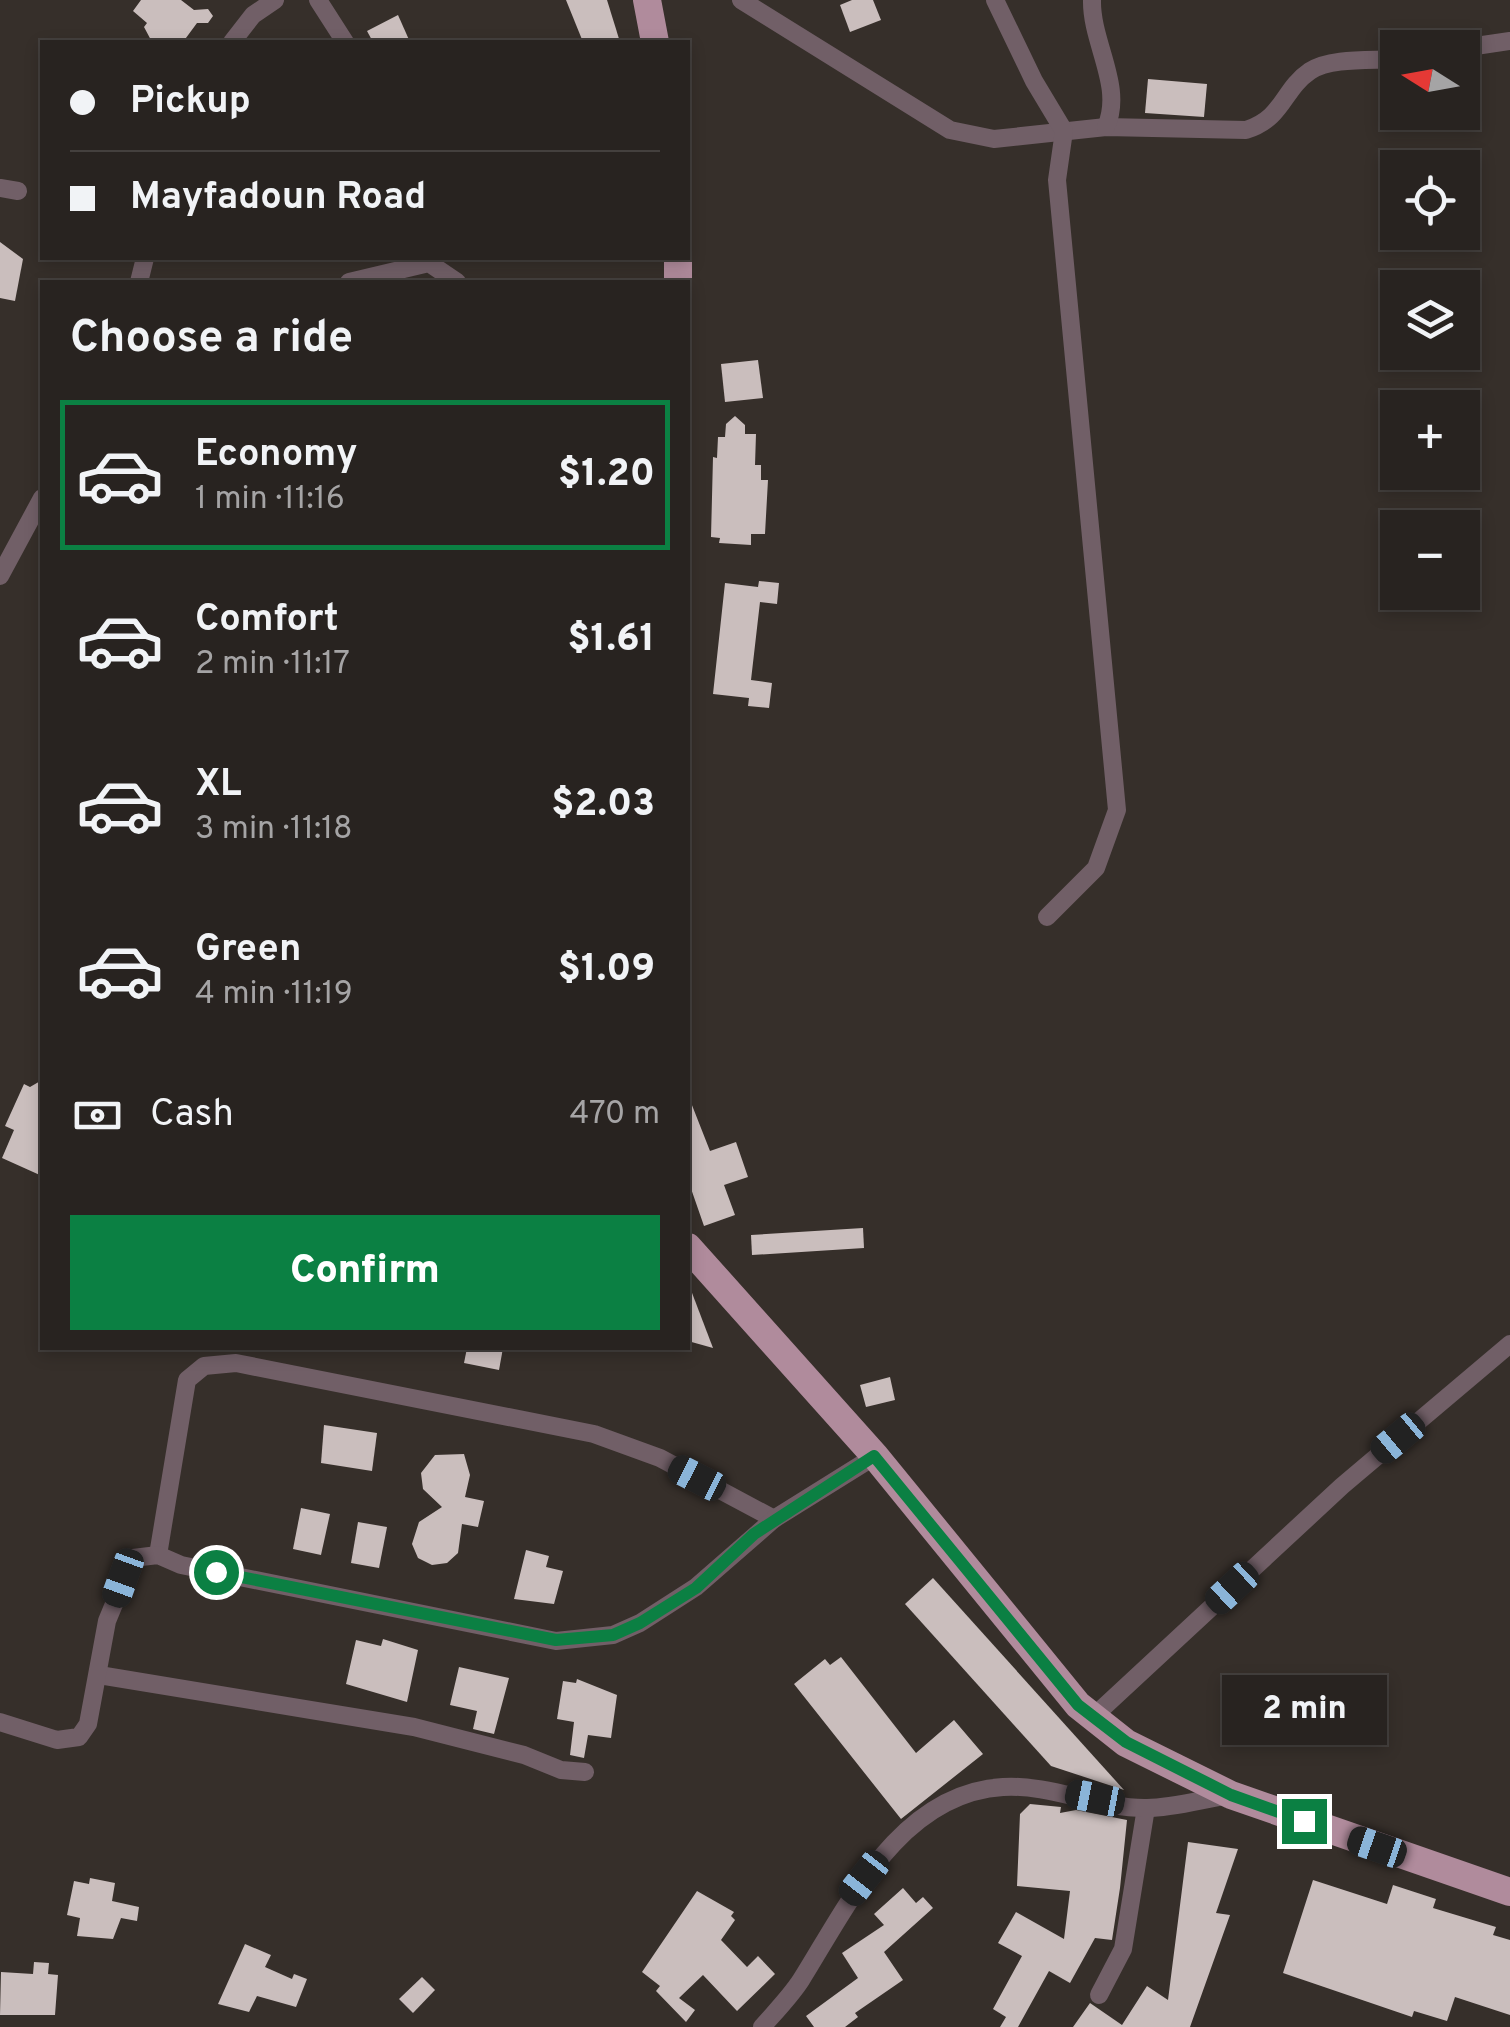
<!DOCTYPE html>
<meta charset="utf-8">
<style>
:root{--surface:#282320;--page:#302b29;--text:#f1f3f6;--muted:#a5a4a5;--line:#44403e;--accent:#0b8043}
body{margin:0;font-family:Overpass,sans-serif;background:var(--page);color:var(--text);height:100vh;display:flex;flex-direction:column;font-size:38px;white-space:nowrap}
*{box-sizing:border-box;margin:0}
p{font-size:32px;color:var(--muted)}
.icon{flex:none;width:55px;height:55px;fill:none;stroke:currentColor;stroke-width:2;stroke-linecap:round;stroke-linejoin:round}
.map{position:relative;flex:1;overflow:hidden}
.panel{position:absolute;left:40px;top:280px;width:650px;height:1070px;display:flex;flex-direction:column;background:var(--surface);border-radius:0px;box-shadow:0 5px 15px #0003,0 0 0 2px var(--line)}
.panel>*{flex:none}
.hud{position:absolute;left:40px;top:40px;width:650px;height:220px;border-radius:0px;box-shadow:0 5px 15px #0003,0 0 0 2px var(--line);display:grid;align-content:center;height:220px;padding:0 30px;background:var(--surface)}
.needle{width:65px;rotate:281deg}
.controls{position:absolute;left:1380px;top:30px;display:grid;gap:20px}
.controls a{display:grid;place-items:center;width:100px;height:100px;border-radius:0px;background:var(--surface);box-shadow:0 5px 15px #0003,0 0 0 2px var(--line);font-size:50px}
.end{position:absolute;width:45px;height:45px;margin:-22px;border:12px solid #0b8043;background:#fff;box-shadow:0 0 0 5px #fff}
.from{border-radius:50%}
.bubble{position:absolute;height:70px;border-radius:0px;background:var(--surface);box-shadow:0 5px 15px #0003,0 0 0 2px var(--line);font-size:32px;font-weight:800;line-height:70px;text-align:center}
.car{position:absolute;width:30px;height:60px;margin:-30px -15px;border-radius:12px;box-shadow:0 0 8px 2px #0007;background:linear-gradient(#222 24%,#8ab4d8 0 40%,#222 0 76%,#8ab4d8 0 86%,#222 0)}
.hud b{display:flex;align-items:center;gap:35px;height:95px;font-size:38px}
.hud b+b{border-top:2px solid var(--line)}
.hud i{width:25px;height:25px;background:var(--text)}
ul{padding:0;list-style:none}
li{display:flex;align-items:center;gap:30px;height:150px;margin:0 20px 15px;padding:0 10px;border:5px solid transparent;border-radius:0px}
li div{flex:1}
li b{display:block;font-size:38px}
li em{font-style:normal;font-weight:800}
li.active{border-color:var(--accent)}
li>.icon{width:90px;height:90px;stroke-width:1.5}
h2{padding:0 30px;font-size:45px;line-height:120px}
.pay{display:flex;align-items:center;gap:25px;height:110px;padding:0 30px;font-size:38px}
.pay p{margin-inline-start:auto}
.button{display:flex;gap:20px;margin-top:auto;padding:20px 30px}
.button a{flex:1;height:115px;border-radius:0px;background:var(--accent);color:#fff;font-size:40px;font-weight:800;line-height:115px;text-align:center}
.map>svg:first-child{display:block}
</style>
<div class="map">
<svg width="1510" height="2027" viewBox="0 0 1510 2027">
<rect width="100%" height="100%" fill="#362f2a"/>
<g fill="#cabebd">
<polygon points="141,0 181,0 194,10 208,9 213,16 208,23 197,23 183,42 152,42 144,27 147,23 133,11"/>
<polygon points="566,0 607,0 620,42 583,42"/>
<polygon points="852,0 873,0 881,20 850,32 840,5"/>
<polygon points="398,15 410,42 373,42 367,31"/>
<polygon points="1148,79 1207,84 1204,117 1145,113"/>
<polygon points="0,242 23,259 15,301 0,298"/>
<polygon points="758,360 763,398 725,402 721,364"/>
<polygon points="735,416 745,425 745,434 756,434 755,465 761,465 761,480 768,480 765,534 751,534 751,545 719,543 720,538 711,537 713,457 717,458 718,437 725,437 726,424"/>
<polygon points="759,581 779,583 777,604 760,602 751,680 772,683 769,708 748,706 749,698 713,694 725,583 758,587"/>
<polygon points="42,1080 42,1176 2,1158 14,1130 5,1126 24,1084 30,1087"/>
<polygon points="688,1095 710,1151 736,1142 748,1177 724,1185 735,1215 704,1226 688,1180"/>
<polygon points="863,1228 864,1248 752,1255 751,1235"/>
<polygon points="688,1285 689,1285 713,1348 688,1341"/>
<polygon points="467,1348 503,1348 499,1370 464,1363"/>
<polygon points="890,1377 895,1400 866,1407 860,1385"/>
<polygon points="324,1425 377,1433 372,1471 321,1463"/>
<polygon points="464,1454 470,1475 465,1497 484,1501 478,1527 462,1524 458,1553 447,1563 432,1565 418,1558 412,1544 419,1522 442,1507 423,1489 421,1473 435,1455"/>
<polygon points="301,1508 330,1514 321,1555 293,1549"/>
<polygon points="358,1522 387,1527 379,1568 351,1563"/>
<polygon points="526,1550 549,1556 546,1567 563,1571 554,1604 514,1599"/>
<polygon points="933,1578 1124,1790 1051,1766 905,1604"/>
<polygon points="383,1639 418,1650 407,1702 346,1684 356,1640 381,1646"/>
<polygon points="841,1657 916,1753 954,1720 983,1754 901,1819 794,1684 825,1659 830,1665"/>
<polygon points="459,1667 509,1678 494,1734 473,1729 477,1711 450,1705"/>
<polygon points="577,1679 617,1695 611,1738 588,1735 584,1758 570,1755 574,1722 557,1719 563,1681 576,1683"/>
<polygon points="1030,1804 1061,1807 1060,1813 1076,1810 1127,1820 1120,1888 1112,1940 1095,1938 1070,1983 1049,1971 1018,2027 1000,2027 1006,2017 993,2009 1022,1956 998,1943 1016,1912 1064,1939 1070,1891 1017,1886 1020,1814"/>
<polygon points="1188,1842 1238,1849 1216,1913 1230,1915 1190,2027 1073,2027 1090,2003 1122,2025 1147,1986 1168,2000"/>
<polygon points="90,1878 115,1883 112,1901 139,1907 137,1921 121,1918 113,1939 77,1936 80,1918 67,1915 74,1881 89,1884"/>
<polygon points="1313,1880 1387,1904 1393,1885 1436,1899 1433,1908 1496,1927 1493,1935 1510,1940 1510,2015 1455,1997 1447,2021 1414,2011 1412,2017 1283,1973"/>
<polygon points="903,1888 916,1903 923,1897 933,1908 884,1952 903,1980 855,2013 858,2017 845,2027 814,2027 806,2016 858,1978 842,1953 884,1925 874,1914"/>
<polygon points="697,1891 734,1912 731,1916 735,1920 721,1940 747,1967 758,1956 775,1974 737,2011 703,1975 679,1998 695,2010 686,2022 656,1991 660,1986 642,1972"/>
<polygon points="245,1944 271,1955 265,1967 292,1979 294,1974 307,1979 296,2007 257,1996 249,2012 218,2004"/>
<polygon points="34,1962 49,1963 48,1974 58,1975 55,2015 0,2015 1,1972 33,1974"/>
<polygon points="422,1977 435,1990 413,2013 399,1999"/>
</g>
<g fill="none" stroke-linecap="round" stroke-linejoin="round">
<g stroke="#715f67" stroke-width="18">
<polyline points="318,0 345,42"/>
<path d="M741 0 950 130 994 139 1106 127 1246 130C1284 118 1282 90 1310 71 1331 57 1373 61 1398 59"/>
<polyline points="995,0 1034,81 1064,131 1057,180 1117,810 1096,868 1047,917"/>
<path d="M1092 0C1091 43 1124 86 1106 127"/>
<polyline points="232,42 253,15 275,0"/>
<polyline points="1462,48 1510,41"/>
<polyline points="0,188 18,191"/>
<polyline points="139,282 145,258"/>
<polyline points="349,282 429,263 457,282"/>
<polyline points="0,576 42,498"/>
<polyline points="158,1555 187,1380 204,1366 236,1363 594,1434 660,1458 774,1519"/>
<polyline points="99,1675 414,1727 524,1755 561,1770 585,1772"/>
<polyline points="1093,1717 1342,1486 1510,1344"/>
<polyline points="0,1722 57,1740 79,1737 88,1724 107,1621 133,1558 158,1555 181,1565 556,1641 613,1635 640,1623 696,1587 774,1519 875,1456"/>
<polyline points="1099,1995 1123,1949 1146,1808"/>
<path d="M762 2027C775 2012 790 1997 801 1980 848 1905 900 1793 1003 1787 1052 1784 1099 1809 1147 1808 1174 1808 1203 1799 1230 1795"/>
</g>
<g stroke="#b08b9c" stroke-width="28">
<polyline points="647,0 655,42"/>
<polyline points="678,258 678,282"/>
<polyline points="688,1247 875,1456 1078,1705 1126,1743 1231,1795 1510,1892"/>
</g>
</g>
<g fill="none" stroke-linecap="round" stroke-linejoin="round">
<polyline stroke="#0b8043" stroke-width="12" points="216,1572 556,1640 613,1635 640,1623 696,1588 754,1534 874,1456 1078,1705 1126,1742 1231,1795 1304,1821"/>
</g>
</svg>
<div class="controls">
<a><svg class="needle" viewBox="-14 -14 28 28"><path d="M0-13l5 13h-10z" fill="#e53935"/><path d="M0 13l5-13h-10z" fill="#a5a4a5"/></svg></a>
<a><svg class="icon" aria-label="locate" viewBox="0 0 24 24"><circle cx="12" cy="12" r="6"/><path d="M12 2v4M12 18v4M2 12h4M18 12h4"/></svg></a>
<a><svg class="icon" aria-label="layers" viewBox="0 0 24 24"><path d="M12 4l9 5-9 5-9-5zM3 14l9 5 9-5"/></svg></a>
<a>+</a>
<a>−</a>
</div>
<i class="end from" style="left:216px;top:1572px"></i>
<i class="end" style="left:1304px;top:1821px"></i>
<div class="bubble" style="left:1222px;top:1675px;width:165px">2 min</div>
<i class="car" style="left:1398px;top:1438px;rotate:230deg"></i>
<i class="car" style="left:697px;top:1478px;rotate:297deg"></i>
<i class="car" style="left:123px;top:1578px;rotate:200deg"></i>
<i class="car" style="left:1232px;top:1588px;rotate:227deg"></i>
<i class="car" style="left:1095px;top:1798px;rotate:281deg"></i>
<i class="car" style="left:1377px;top:1847px;rotate:289deg"></i>
<i class="car" style="left:864px;top:1878px;rotate:218deg"></i>
<div class="hud">
<b><i class="from"></i>Pickup</b>
<b><i></i>Mayfadoun Road</b>
</div>
<section class="panel">
<h2>Choose a ride</h2>
<ul>
<li class="active"><svg class="icon" aria-label="car" viewBox="0 0 24 24"><path d="M5 17H2v-5l4-1 3-4h7l3 4 3 1v5h-3M9 17h6M6 11h13"/><circle cx="7" cy="17" r="2"/><circle cx="17" cy="17" r="2"/></svg><div><b>Economy</b><p>1 min · 11:16</p></div><em>$1.20</em></li>
<li><svg class="icon" aria-label="car" viewBox="0 0 24 24"><path d="M5 17H2v-5l4-1 3-4h7l3 4 3 1v5h-3M9 17h6M6 11h13"/><circle cx="7" cy="17" r="2"/><circle cx="17" cy="17" r="2"/></svg><div><b>Comfort</b><p>2 min · 11:17</p></div><em>$1.61</em></li>
<li><svg class="icon" aria-label="car" viewBox="0 0 24 24"><path d="M5 17H2v-5l4-1 3-4h7l3 4 3 1v5h-3M9 17h6M6 11h13"/><circle cx="7" cy="17" r="2"/><circle cx="17" cy="17" r="2"/></svg><div><b>XL</b><p>3 min · 11:18</p></div><em>$2.03</em></li>
<li><svg class="icon" aria-label="car" viewBox="0 0 24 24"><path d="M5 17H2v-5l4-1 3-4h7l3 4 3 1v5h-3M9 17h6M6 11h13"/><circle cx="7" cy="17" r="2"/><circle cx="17" cy="17" r="2"/></svg><div><b>Green</b><p>4 min · 11:19</p></div><em>$1.09</em></li>
</ul>
<div class="pay"><svg class="icon" aria-label="cash" viewBox="0 0 24 24"><path d="M3 7h18v10H3z"/><circle cx="12" cy="12" r="2"/></svg>Cash<p>470 m</p></div>
<div class="button"><a>Confirm</a></div>
</section>
</div>
